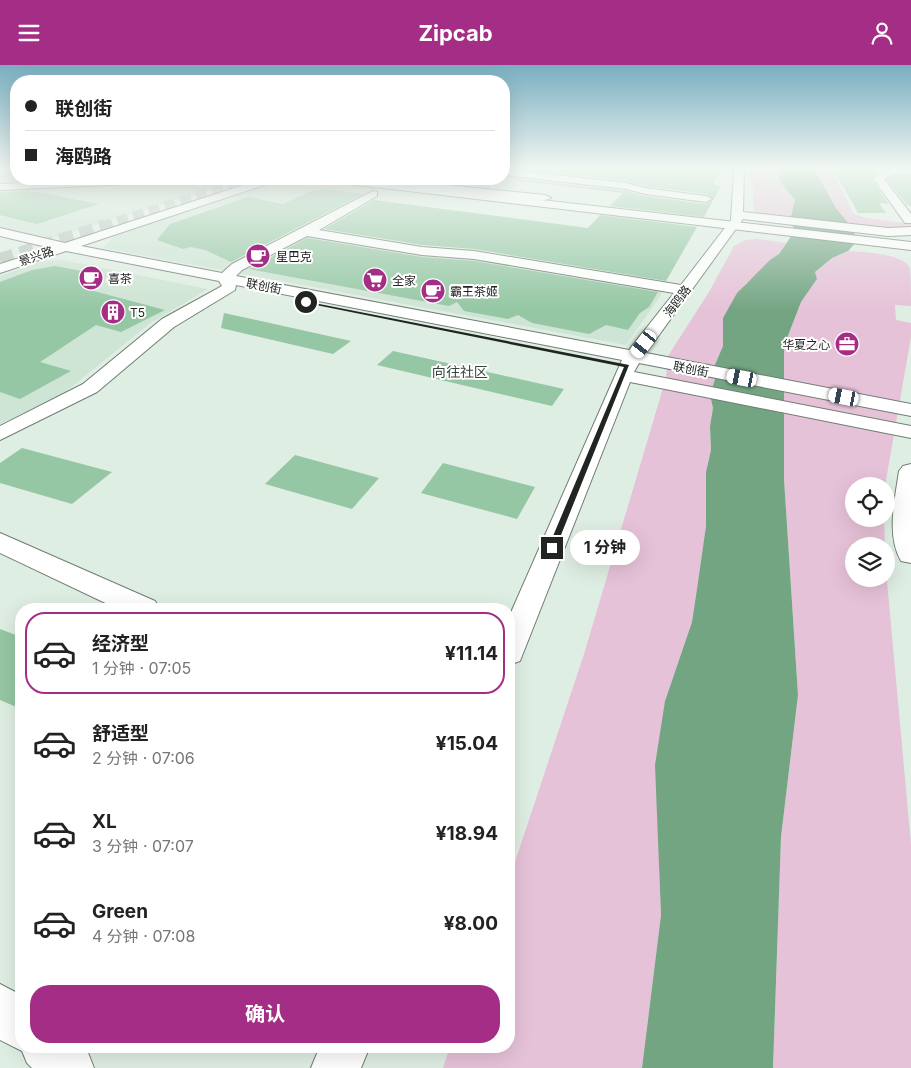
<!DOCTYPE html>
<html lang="zh">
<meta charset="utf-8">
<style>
:root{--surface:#fff;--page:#f2f2f2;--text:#222;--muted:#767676;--line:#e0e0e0;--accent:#a42d85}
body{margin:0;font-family:Inter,"Noto Sans SC",sans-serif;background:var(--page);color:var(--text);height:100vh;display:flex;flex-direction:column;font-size:19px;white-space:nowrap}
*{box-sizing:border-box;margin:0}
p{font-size:16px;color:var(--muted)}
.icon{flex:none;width:28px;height:28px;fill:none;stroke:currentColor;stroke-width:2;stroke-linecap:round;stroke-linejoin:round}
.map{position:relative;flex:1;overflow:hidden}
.panel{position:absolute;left:15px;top:538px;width:500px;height:450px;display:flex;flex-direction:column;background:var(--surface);border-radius:20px;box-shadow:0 5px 20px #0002}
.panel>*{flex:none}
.guide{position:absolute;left:10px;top:10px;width:500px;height:110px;border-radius:20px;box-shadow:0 5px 20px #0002;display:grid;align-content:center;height:110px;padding:0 15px;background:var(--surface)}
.fabs{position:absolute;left:845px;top:412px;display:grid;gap:10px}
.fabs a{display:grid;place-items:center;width:50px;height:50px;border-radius:50%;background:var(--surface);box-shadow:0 5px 20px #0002;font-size:25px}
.end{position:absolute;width:22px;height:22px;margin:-11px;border:6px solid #202522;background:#fff;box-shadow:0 0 0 2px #fff}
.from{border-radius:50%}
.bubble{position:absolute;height:35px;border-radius:18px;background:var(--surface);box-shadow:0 5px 20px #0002;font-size:16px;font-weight:700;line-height:35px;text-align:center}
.car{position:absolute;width:15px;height:30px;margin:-15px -8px;border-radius:6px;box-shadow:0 0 4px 1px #0007;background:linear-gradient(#fff 24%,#345 0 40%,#fff 0 76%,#345 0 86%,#fff 0)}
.guide b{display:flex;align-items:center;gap:18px;height:48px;font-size:19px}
.guide b+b{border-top:1px solid var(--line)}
.guide i{width:12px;height:12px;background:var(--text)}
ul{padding:9px 0 0;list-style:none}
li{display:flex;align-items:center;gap:15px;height:82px;margin:0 10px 8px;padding:0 5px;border:2px solid transparent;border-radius:20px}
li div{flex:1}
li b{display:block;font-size:19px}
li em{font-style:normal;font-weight:700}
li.on{border-color:var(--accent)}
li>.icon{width:45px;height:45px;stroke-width:1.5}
.button{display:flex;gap:10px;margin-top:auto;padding:10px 15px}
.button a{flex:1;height:58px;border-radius:20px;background:var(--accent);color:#fff;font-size:20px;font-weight:700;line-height:58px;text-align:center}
header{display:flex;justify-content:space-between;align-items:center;height:65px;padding:0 15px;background:var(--accent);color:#fff;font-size:22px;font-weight:700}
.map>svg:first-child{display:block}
</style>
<header><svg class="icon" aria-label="menu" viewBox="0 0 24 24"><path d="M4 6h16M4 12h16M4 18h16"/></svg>Zipcab<svg class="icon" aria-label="person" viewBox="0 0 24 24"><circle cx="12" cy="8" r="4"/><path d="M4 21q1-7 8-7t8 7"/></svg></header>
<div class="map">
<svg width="911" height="1003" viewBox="0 0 911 1003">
<rect width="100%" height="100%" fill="#dfeee3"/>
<g fill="#cee4d4">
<polygon points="0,104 16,104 16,114 249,114 48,174 0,163"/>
<polygon points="292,114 320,114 385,122 302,166 475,191 662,225 661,230 626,280 103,183 113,172 233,130"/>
<polygon points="62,195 208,224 149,259 64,328 0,359 0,211 43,196"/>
</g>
<g fill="#e6c2d8">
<polygon points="748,104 777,104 781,118 795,135 792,155 762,151 754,146 753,123"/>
<polygon points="814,104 831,104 854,149 866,153 911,159 911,169 849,159 836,143"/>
<polygon points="758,174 786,178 779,189 744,220 723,253 723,281 714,302 715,314 710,330 713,343 710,361 711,385 706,407 706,462 699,510 692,557 665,636 659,798 661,850 642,1003 443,1003 450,981 509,981 509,815 584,589 666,313 668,291 709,227 734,181 745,175"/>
<path d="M848 186C862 187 903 188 910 203 911 212 911 231 911 241L895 240 896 255 911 258V272L885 421H854V454H884L885 481H854V514H886V505L911 779V1003H773L781 772 798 630 784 414V281L801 237 817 214 815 207 832 193Z"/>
</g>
<polygon fill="#74a583" points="777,104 814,104 836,143 849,159 858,175 848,186 832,193 815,207 817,214 801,237 784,281 784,414 798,630 781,772 773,1003 642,1003 661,850 655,700 665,636 692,557 699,510 706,461 706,407 711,385 710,361 713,343 710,330 715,314 714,302 723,281 723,253 737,228 770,195 779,189 794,167 791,152 795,135 781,118"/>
<g fill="#95c7a4">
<polygon points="523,104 721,104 713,119 721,121 714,134 706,129 645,121 626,116"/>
<polygon points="838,104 869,104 879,107 871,113 889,139 879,138 886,148 858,148 835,107 840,108"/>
<polygon points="911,110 911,141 907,140 887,115 894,111"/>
<polygon points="519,114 626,126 645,131 706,139 713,135 704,152 610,141 623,128 518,116"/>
<polygon points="325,124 363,129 231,197 205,185 191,182 183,184 157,175 170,159 248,132 283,139 311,126"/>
<polygon points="27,126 47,129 99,139 37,159 0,150 0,127"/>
<polygon points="374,135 588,163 600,150 697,162 666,216 474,184 422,180 324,164"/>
<polygon points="307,173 422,192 474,196 658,227 649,242 640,248 628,265 606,260 589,269 532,258 518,250 508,254 464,246 457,237 449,241 249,204"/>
<polygon points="55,201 82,206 89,214 90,225 165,245 121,267 96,260 40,297 71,306 20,334 0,327 0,217 32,205"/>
<polygon points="224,248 351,276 333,289 221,263"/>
<polygon points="393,286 564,324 552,341 377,300"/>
<polygon points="22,383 112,407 72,439 0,418 0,398"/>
<polygon points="295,390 379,413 352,444 265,419"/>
<polygon points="443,398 535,422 517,454 421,428"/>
<polygon points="0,564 21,572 21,644 0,635"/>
</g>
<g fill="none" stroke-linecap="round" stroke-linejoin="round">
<g stroke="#b9c6bc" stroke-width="11" stroke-dasharray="11 5.5" stroke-linecap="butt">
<polyline points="359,114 371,115"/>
<polyline points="102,162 253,114"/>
</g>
<polyline stroke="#b9c6bc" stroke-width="14" stroke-dasharray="14 7" stroke-linecap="butt" points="0,195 106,161"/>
<defs>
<g id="minor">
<polygon points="504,104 626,118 645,123 706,131 712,134 706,137 645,129 626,124 504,110"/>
<path d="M734 104H744L743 147 888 163 911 162V170L888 171 743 154 646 288 911 339V351L639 298 634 307 911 361V373L630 317 520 596 509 600V552L622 295 236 220 235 225 174 262 97 327 0 375V361L83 319 162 254 222 221 219 216 66 186 0 208V199L51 183 0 171V163L65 178 262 114H277L276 116 81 181 222 208 232 199 373 126 377 127V131L319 165 422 182 474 186 681 220 731 155ZM307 171 422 190 474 194 674 228 629 285 236 211 242 205Z"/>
<polygon points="887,104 911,104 911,108 893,109 884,114 911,149 911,158 905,158 873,113"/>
<polygon points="110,114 176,114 171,117 0,125 0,119"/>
<path d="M367 114H387L545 130 551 133C542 142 394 121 371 118L367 117Z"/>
<path d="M911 399V498L901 496C886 470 895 434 899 406L903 401Z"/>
<polygon points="0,468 155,536 160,544 118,544 0,488"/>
<polygon points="0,919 21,930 21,981 82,981 87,985 94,1003 32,1003 27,998 22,986 0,975"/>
<polygon points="320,981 370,981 361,1003 311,1003"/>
</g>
<polygon id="major" points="327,114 357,114 911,177 911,185 332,117"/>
</defs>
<use href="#minor" stroke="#707d73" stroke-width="2"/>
<use href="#major" stroke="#707d73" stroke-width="2"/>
<use href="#minor" fill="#fff" fill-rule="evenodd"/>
<use href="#major" fill="#fff" fill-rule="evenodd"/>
</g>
<linearGradient id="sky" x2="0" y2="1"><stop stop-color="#79aec0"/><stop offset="0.42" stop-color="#f1f7f2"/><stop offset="1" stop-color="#f1f7f2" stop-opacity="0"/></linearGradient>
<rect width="911" height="245" fill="url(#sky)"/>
<polygon fill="#202522" points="304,236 629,300 555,485 548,483 624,302 306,238"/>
<defs>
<symbol id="cafe-disc" viewBox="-11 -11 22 22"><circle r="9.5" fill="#a42d85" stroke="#fff"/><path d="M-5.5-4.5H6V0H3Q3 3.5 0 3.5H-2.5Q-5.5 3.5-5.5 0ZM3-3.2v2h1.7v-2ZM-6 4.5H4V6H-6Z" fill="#fff"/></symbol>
<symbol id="supermarket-disc" viewBox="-11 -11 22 22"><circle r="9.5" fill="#a42d85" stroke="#fff"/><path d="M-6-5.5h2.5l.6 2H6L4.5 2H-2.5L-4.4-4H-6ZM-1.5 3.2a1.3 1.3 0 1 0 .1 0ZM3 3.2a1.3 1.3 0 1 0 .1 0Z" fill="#fff"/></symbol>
<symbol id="building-disc" viewBox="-11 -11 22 22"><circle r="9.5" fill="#a42d85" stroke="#fff"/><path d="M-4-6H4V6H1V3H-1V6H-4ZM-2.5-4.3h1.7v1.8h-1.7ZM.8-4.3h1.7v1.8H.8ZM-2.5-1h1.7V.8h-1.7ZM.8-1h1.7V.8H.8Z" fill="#fff"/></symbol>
<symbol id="office-disc" viewBox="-11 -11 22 22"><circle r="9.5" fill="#a42d85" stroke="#fff"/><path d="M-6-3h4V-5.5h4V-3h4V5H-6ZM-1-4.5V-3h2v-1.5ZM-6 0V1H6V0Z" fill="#fff"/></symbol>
</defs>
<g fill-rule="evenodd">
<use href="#cafe-disc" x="244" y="177" width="28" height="28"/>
<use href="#cafe-disc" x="77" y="199" width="28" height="28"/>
<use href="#supermarket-disc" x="361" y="201" width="28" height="28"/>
<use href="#cafe-disc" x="419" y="212" width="28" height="28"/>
<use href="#building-disc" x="99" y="233" width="28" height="28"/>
<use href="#office-disc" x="833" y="265" width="28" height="28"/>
</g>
<g text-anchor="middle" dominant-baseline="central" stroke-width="4" stroke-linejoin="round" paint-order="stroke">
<g font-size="12" fill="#202522" stroke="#fff">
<text transform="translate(36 191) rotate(-19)">景兴路</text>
<text transform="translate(264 221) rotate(11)">联创街</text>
<text transform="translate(677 236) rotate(-53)">海鸥路</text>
<text transform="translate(691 304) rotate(11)">联创街</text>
</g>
<g font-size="12" fill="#202522" stroke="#fff" text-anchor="start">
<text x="276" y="191">星巴克</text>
<text x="108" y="213">喜茶</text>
<text x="392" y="215">全家</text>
<text x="450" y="226">霸王茶姬</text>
<text x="130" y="247">T5</text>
<text x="830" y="279" text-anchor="end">华夏之心</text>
</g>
<g font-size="14" fill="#3a463d" stroke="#fff">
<text x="460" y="306">向往社区</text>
</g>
</g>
</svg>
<div class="fabs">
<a><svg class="icon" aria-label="locate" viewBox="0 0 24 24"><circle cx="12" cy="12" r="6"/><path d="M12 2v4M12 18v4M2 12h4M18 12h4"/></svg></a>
<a><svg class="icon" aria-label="layers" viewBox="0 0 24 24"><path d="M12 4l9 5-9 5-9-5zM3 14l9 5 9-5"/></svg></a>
</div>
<i class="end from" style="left:306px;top:237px"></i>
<i class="end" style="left:552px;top:483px"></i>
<div class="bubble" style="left:570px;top:465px;width:70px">1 分钟</div>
<i class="car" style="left:644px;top:279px;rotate:218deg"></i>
<i class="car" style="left:742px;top:313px;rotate:281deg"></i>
<i class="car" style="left:844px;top:332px;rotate:281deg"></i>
<div class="guide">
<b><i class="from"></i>联创街</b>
<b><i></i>海鸥路</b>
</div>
<section class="panel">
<ul>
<li class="on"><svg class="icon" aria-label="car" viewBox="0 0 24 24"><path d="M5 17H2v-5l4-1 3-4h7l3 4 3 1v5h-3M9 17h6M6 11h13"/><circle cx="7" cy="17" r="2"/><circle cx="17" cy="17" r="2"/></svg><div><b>经济型</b><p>1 分钟 · 07:05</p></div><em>¥11.14</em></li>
<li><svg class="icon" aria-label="car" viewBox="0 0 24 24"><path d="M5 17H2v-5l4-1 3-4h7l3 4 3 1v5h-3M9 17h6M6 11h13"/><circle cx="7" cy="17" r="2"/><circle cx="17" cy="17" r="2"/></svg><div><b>舒适型</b><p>2 分钟 · 07:06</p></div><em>¥15.04</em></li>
<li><svg class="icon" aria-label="car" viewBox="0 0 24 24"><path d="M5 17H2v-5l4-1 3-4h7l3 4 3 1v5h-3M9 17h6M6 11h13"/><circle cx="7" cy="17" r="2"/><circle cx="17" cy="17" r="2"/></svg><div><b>XL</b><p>3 分钟 · 07:07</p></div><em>¥18.94</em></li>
<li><svg class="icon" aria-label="car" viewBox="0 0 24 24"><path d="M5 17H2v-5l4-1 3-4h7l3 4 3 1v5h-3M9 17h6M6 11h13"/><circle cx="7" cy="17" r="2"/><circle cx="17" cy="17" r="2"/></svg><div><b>Green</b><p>4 分钟 · 07:08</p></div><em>¥8.00</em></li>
</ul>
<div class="button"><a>确认</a></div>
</section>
</div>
